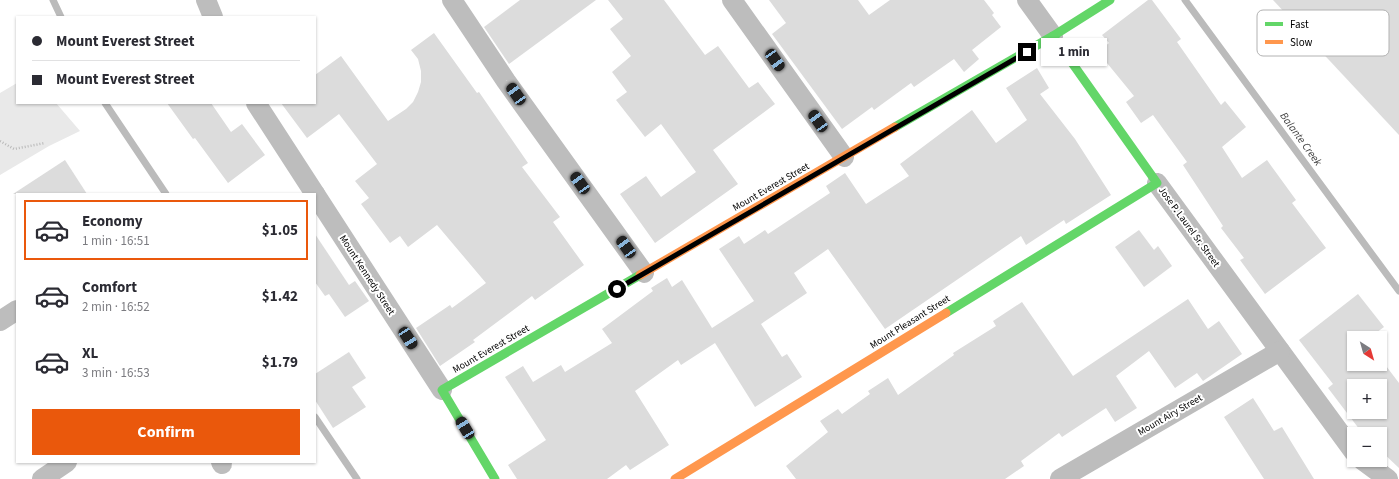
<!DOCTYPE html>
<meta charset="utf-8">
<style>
:root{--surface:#fff;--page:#f2f2f3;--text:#2b2b33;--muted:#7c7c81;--line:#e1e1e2;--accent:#ea580c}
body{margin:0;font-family:"Source Sans 3",sans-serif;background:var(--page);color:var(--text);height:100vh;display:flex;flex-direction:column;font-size:15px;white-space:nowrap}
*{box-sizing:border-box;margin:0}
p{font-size:13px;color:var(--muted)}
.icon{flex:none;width:22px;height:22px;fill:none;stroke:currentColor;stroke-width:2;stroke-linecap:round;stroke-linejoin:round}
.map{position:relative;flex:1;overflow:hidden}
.details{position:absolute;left:16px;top:193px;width:300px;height:270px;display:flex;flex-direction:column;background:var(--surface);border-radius:0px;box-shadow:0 1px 3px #0004}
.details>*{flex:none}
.hud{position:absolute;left:16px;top:16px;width:300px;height:88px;border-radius:0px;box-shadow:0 1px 3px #0004;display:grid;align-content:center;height:88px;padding:0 16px;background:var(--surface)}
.needle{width:26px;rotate:143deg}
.buttons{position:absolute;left:1347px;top:331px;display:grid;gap:8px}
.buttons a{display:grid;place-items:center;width:40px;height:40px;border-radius:0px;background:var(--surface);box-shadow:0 1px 3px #0004;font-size:20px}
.end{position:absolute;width:18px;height:18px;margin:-9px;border:5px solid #000;background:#fff;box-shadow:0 0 0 2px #fff}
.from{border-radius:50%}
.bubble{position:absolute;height:28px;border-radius:0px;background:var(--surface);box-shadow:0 1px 3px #0004;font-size:13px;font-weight:700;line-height:28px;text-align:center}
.car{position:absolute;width:12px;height:24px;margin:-12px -6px;border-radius:5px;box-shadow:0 0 3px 1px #0007;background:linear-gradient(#222 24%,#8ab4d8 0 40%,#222 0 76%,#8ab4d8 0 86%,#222 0)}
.hud b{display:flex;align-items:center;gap:14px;height:38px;font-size:15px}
.hud b+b{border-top:1px solid var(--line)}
.hud i{width:10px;height:10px;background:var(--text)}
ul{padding:7px 0 0;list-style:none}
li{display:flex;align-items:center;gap:12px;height:60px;margin:0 8px 6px;padding:0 8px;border:2px solid transparent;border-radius:0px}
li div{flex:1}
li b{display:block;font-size:15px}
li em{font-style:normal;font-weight:700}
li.selected{border-color:var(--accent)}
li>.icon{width:36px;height:36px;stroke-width:1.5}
.cta{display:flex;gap:8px;margin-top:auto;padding:8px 16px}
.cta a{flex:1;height:46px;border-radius:0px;background:var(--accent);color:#fff;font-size:16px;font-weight:700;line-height:46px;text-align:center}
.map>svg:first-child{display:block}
</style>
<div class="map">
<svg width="1399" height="479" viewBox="0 0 1399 479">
<rect width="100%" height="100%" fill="#fff"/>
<polygon fill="#e9e9e9" points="17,83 17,103 56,103 80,131 49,146 0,175 0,93"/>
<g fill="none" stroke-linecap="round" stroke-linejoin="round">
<g stroke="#bbb" stroke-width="7">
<polyline points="53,0 61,17"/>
<polyline points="1185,0 1399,291"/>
<polyline points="105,103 166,194"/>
<polyline points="315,417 357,479"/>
</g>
</g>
<g fill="#dcdcdc" fill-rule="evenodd">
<polygon points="520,0 596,0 509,64 484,27"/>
<polygon points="608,0 664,0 705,55 718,46 749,88 758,82 775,104 713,150 738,184 655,243 620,194 646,176 661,197 696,172 661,124 645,137 616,100 627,92 612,72 631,56 610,29 623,19"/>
<polygon points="769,0 858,0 869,15 890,0 984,0 994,13 992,15 1001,27 972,50 979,59 964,72 954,59 914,87 911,83 874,110 872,107 842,129 772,34 786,23"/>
<polygon points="1148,0 1152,0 1181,39 1177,42 1221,105 1225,101 1246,127 1222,147 1242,178 1267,160 1296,200 1292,203 1326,248 1265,294 1240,260 1244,258 1221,228 1223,226 1183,165 1187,162 1153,115 1141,123 1126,102 1134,96 1098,52 1109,43 1102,35"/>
<polygon points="1273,0 1399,0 1399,135"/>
<polygon points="434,33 477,93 479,92 528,163 522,167 560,217 553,222 584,265 535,300 532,296 473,340 475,342 440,366 416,328 450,305 452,308 486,283 437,225 408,247 400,236 390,243 361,204 369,198 355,181 377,164 339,114 307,138 281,103 315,103 315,75 341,56 388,121 406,109 413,102 418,92 421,82 421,71 418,59 411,50"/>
<polygon points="1037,68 1049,88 1040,94 1075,139 1111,195 1066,224 1064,220 1026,245 1021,236 885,329 828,249 794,273 807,293 761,324 782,357 787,354 802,377 755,407 715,343 681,365 678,360 635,391 669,445 630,470 626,465 607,479 517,479 508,465 546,440 505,377 523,366 533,382 561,365 565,372 612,343 602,329 653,291 651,288 667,278 672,287 682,280 712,328 754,301 719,249 739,236 744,244 765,230 768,234 830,193 826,186 845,173 866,204 909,176 900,164 972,110 996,143 1027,120 1006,88"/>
<polygon points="167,103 211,103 231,132 242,124 265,155 228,183 195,138 193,139"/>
<polygon points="65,160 87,194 13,194"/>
<polygon points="1139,230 1154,250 1158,246 1172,266 1144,287 1115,247"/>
<polygon points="315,234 349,285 355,281 369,301 345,317 329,294 325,296 315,282"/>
<path d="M1358 294 1384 327 1369 338H1354V364H1380V358L1399 383V468L1380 450V434H1363L1328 388 1333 384 1299 340ZM1354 386H1380V412H1354Z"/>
<polygon points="1188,299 1208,329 1219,321 1242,354 1203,381 1197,373 1175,388 1149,351 1116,376 1137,408 1115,422 1106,408 1062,437 1059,433 1021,461 1024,466 1005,479 796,479 786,466 828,432 820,421 838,409 842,414 870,394 868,391 888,378 898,395 954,355 953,353 996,326 993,321 1022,302 1073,376"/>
<polygon points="349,352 366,378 352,387 366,407 333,428 315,400 315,374"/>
<polygon points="1253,398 1274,431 1282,427 1314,479 1264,479 1224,417"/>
</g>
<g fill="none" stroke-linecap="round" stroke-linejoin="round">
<polyline stroke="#b8b8b8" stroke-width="2.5" stroke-dasharray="1 2" stroke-linecap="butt" points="0,141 14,149 45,143"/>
<g stroke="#bdbdbd" stroke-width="20">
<polyline points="206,0 213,17"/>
<polyline points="452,0 506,81 644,273"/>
<polyline points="732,0 844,157"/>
<polyline points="1027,0 1053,36"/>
<polyline points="256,103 315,194"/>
<polyline points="1157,183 1354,452"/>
<polyline points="315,194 442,390"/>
<polyline points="0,321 17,310"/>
<polyline points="1362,460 1388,479"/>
<polyline points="221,462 222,464"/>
<polyline points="42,479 67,462"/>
<polyline points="1060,479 1280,351"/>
</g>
<g stroke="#63d668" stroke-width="9">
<polyline points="895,127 1053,36 1110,0"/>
<polyline points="946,313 1157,183 1053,36"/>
<polyline points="495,479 442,390 640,275"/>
</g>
<g stroke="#ff974d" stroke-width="9">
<polyline points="640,275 895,127"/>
<polyline points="675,479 946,313"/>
</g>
</g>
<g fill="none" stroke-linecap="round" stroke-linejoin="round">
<polyline stroke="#000" stroke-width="5" points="617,289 1027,52"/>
</g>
<g text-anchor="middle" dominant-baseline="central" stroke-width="4" stroke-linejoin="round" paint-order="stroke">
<g font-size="10" fill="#000" stroke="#fff">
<text transform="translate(771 187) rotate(-30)">Mount Everest Street</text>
<text transform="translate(1189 227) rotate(54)">Jose P. Laurel Sr. Street</text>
<text transform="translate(367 275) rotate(57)">Mount Kennedy Street</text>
<text transform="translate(910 322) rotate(-32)">Mount Pleasant Street</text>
<text transform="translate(491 349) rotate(-30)">Mount Everest Street</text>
<text transform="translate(1170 415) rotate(-30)">Mount Airy Street</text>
</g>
<g font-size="11" font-style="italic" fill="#3f3f3f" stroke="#fff">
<text transform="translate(1301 139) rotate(54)">Balante Creek</text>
</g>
</g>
<rect x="1257" y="10" width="132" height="46" rx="6" fill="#fff" stroke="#b2b2b2" stroke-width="1"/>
<rect x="1265" y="22" width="18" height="4" fill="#63d668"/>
<rect x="1265" y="40" width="18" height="4" fill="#ff974d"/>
<g font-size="11" fill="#000">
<text x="1290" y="28">Fast</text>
<text x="1290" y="46">Slow</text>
</g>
</svg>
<div class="buttons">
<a><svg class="needle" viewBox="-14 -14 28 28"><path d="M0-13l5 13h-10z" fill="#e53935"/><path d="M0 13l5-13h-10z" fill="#7c7c81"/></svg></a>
<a>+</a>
<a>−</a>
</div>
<i class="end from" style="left:617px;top:289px"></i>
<i class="end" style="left:1027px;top:52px"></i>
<div class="bubble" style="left:1041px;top:38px;width:66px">1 min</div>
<i class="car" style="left:775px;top:60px;rotate:145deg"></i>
<i class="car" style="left:516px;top:94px;rotate:325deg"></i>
<i class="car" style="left:818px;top:121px;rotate:325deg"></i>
<i class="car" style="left:580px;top:183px;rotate:325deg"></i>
<i class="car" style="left:626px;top:247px;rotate:325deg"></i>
<i class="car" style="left:408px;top:338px;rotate:147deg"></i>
<i class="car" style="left:465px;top:428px;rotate:329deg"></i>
<div class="hud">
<b><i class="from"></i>Mount Everest Street</b>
<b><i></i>Mount Everest Street</b>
</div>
<section class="details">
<ul>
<li class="selected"><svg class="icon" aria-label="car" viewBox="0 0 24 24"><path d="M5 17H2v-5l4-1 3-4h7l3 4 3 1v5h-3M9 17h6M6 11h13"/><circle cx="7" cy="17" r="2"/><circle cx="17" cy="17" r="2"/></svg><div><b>Economy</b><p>1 min · 16:51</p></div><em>$1.05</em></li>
<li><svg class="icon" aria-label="car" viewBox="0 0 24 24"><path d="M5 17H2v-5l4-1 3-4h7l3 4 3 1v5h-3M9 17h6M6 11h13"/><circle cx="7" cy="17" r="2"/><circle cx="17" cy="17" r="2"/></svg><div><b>Comfort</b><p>2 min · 16:52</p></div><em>$1.42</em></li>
<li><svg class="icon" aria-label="car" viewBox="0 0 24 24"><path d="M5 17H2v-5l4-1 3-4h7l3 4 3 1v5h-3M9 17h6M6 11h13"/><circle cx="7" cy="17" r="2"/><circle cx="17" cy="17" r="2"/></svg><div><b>XL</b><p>3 min · 16:53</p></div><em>$1.79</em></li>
</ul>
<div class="cta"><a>Confirm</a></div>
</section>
</div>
